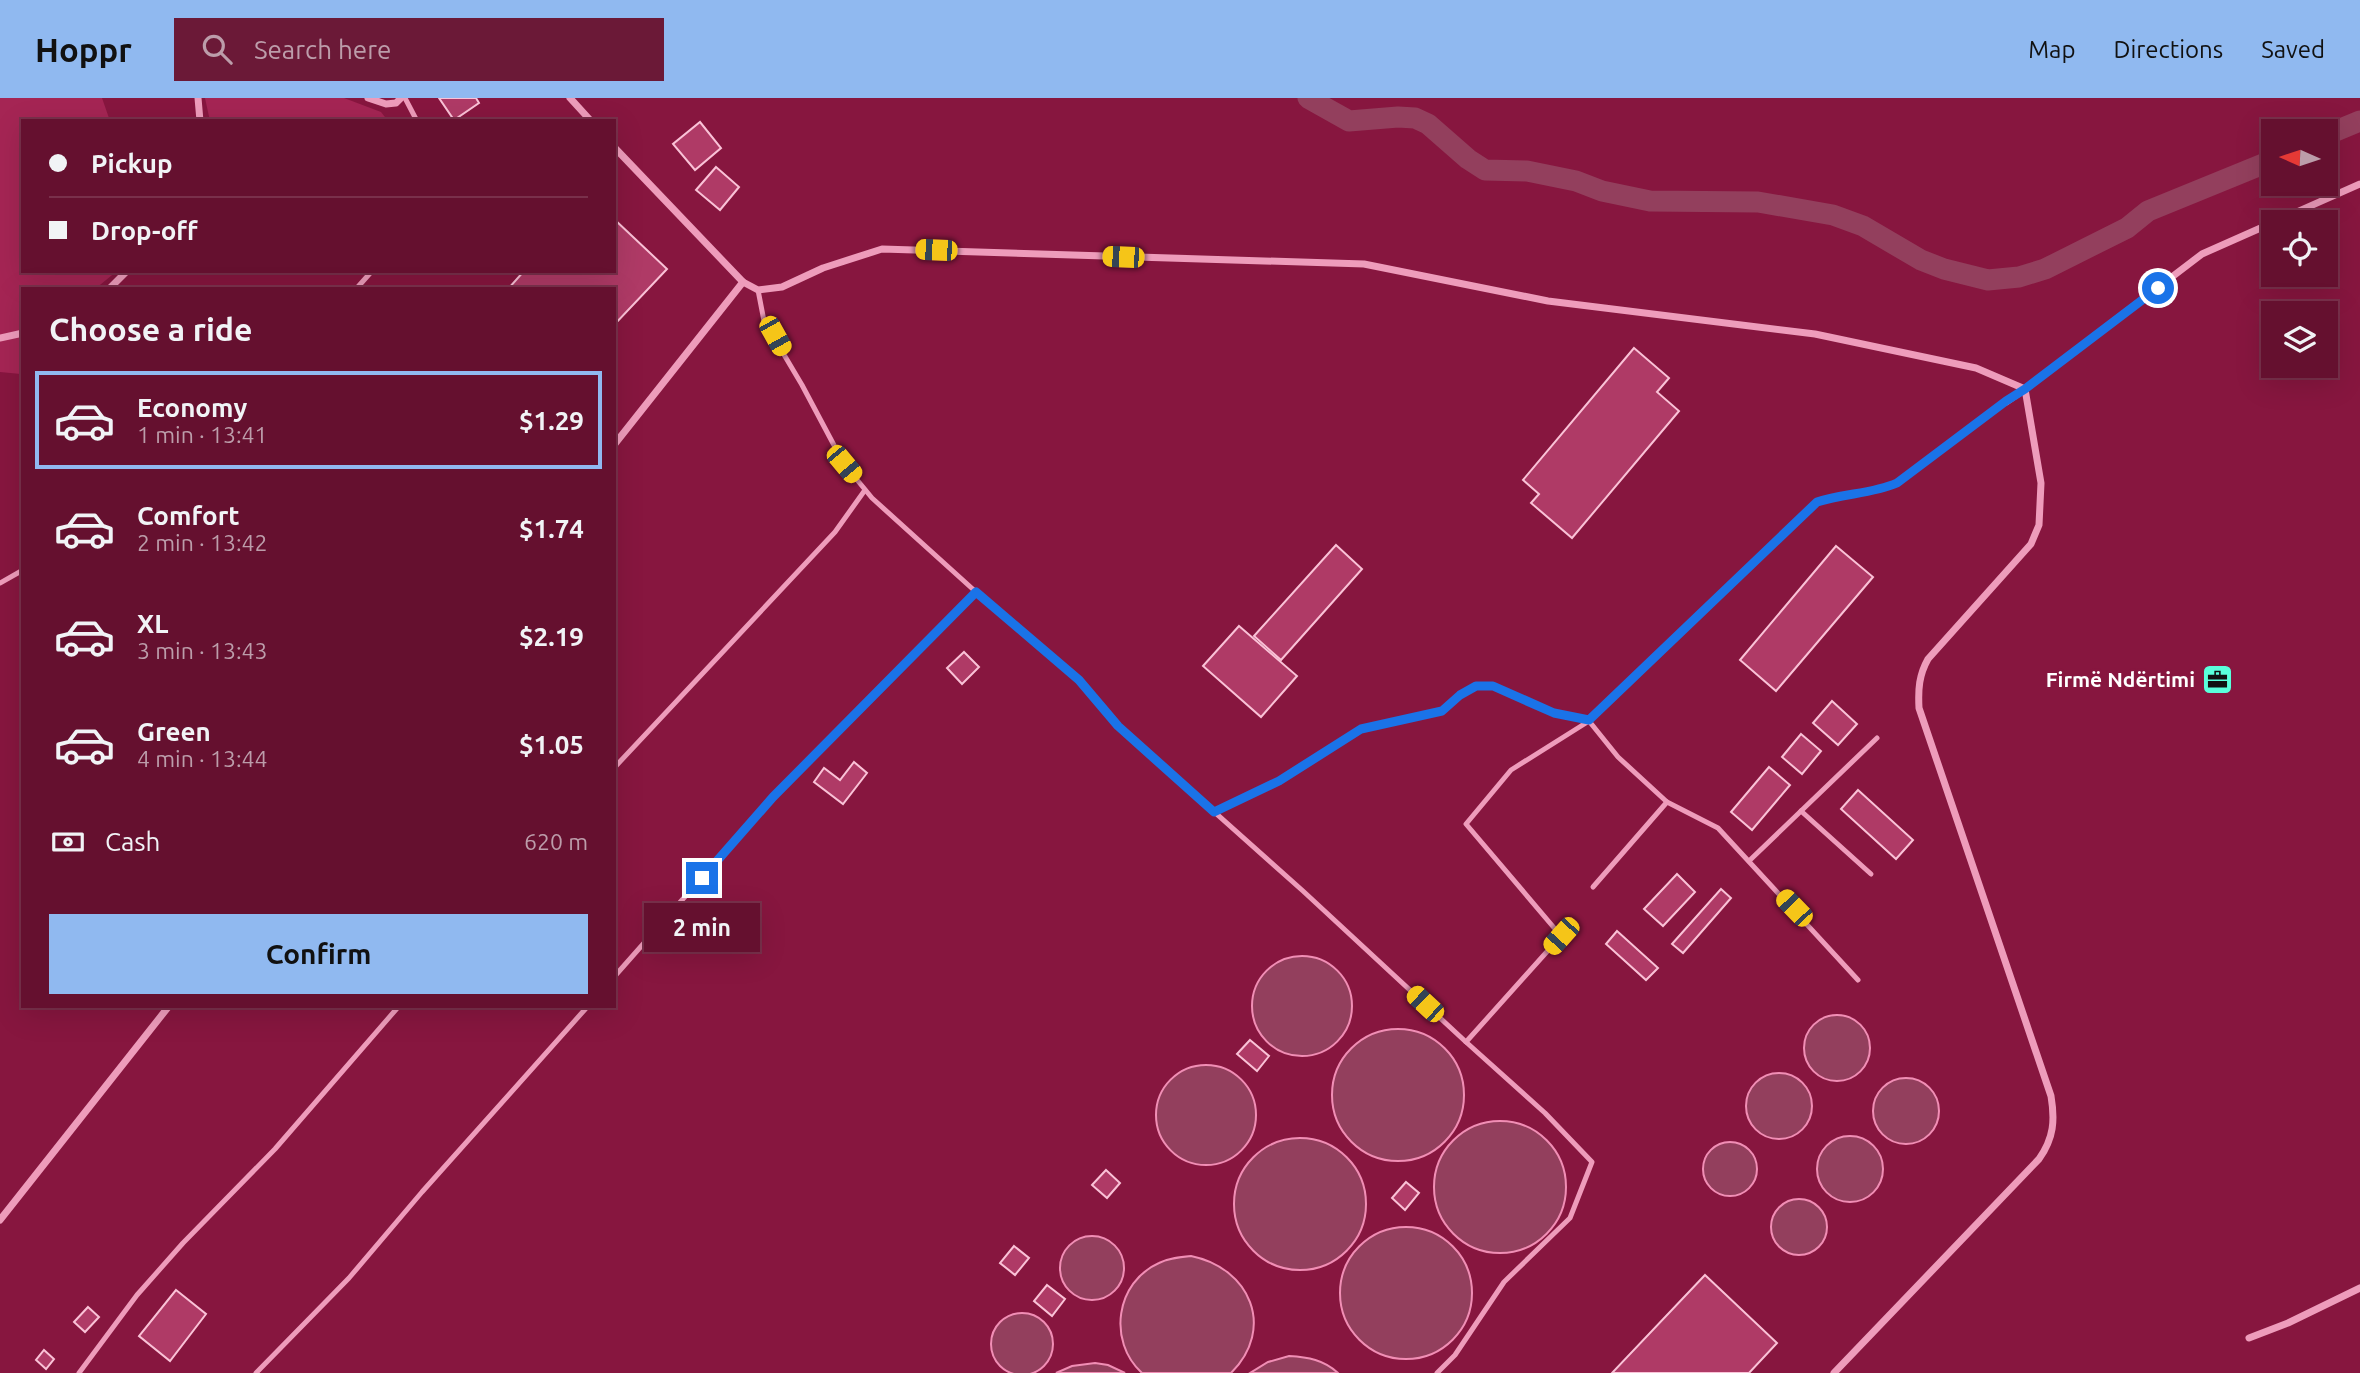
<!DOCTYPE html>
<meta charset="utf-8">
<style>
:root{--surface:#65102f;--page:#6b1937;--text:#f1f3f6;--muted:#bc9daa;--line:#79304b;--accent:#90b9f0}
body{margin:0;font-family:Ubuntu,sans-serif;background:var(--page);color:var(--text);height:100vh;display:flex;flex-direction:column;font-size:26px;white-space:nowrap}
*{box-sizing:border-box;margin:0}
p{font-size:23px;color:var(--muted)}
.icon{flex:none;width:38px;height:38px;fill:none;stroke:currentColor;stroke-width:2;stroke-linecap:round;stroke-linejoin:round}
.map{position:relative;flex:1;overflow:hidden}
.side{position:absolute;left:21px;top:189px;width:595px;height:721px;display:flex;flex-direction:column;background:var(--surface);border-radius:0px;box-shadow:0 7px 28px #0002,0 0 0 2px var(--line)}
.side>*{flex:none}
.guide{position:absolute;left:21px;top:21px;width:595px;height:154px;border-radius:0px;box-shadow:0 7px 28px #0002,0 0 0 2px var(--line);display:grid;align-content:center;height:154px;padding:0 28px;background:var(--surface)}
.needle{width:46px;rotate:273deg}
.buttons{position:absolute;left:2261px;top:21px;display:grid;gap:14px}
.buttons a{display:grid;place-items:center;width:77px;height:77px;border-radius:0px;background:var(--surface);box-shadow:0 7px 28px #0002,0 0 0 2px var(--line);font-size:35px}
.end{position:absolute;width:32px;height:32px;margin:-16px;border:9px solid #1a73e8;background:#fff;box-shadow:0 0 0 4px #fff}
.from{border-radius:50%}
.bubble{position:absolute;height:49px;border-radius:0px;background:var(--surface);box-shadow:0 7px 28px #0002,0 0 0 2px var(--line);font-size:23px;font-weight:600;line-height:49px;text-align:center}
.car{position:absolute;width:21px;height:42px;margin:-21px -10px;border-radius:9px;box-shadow:0 0 5px 2px #0007;background:linear-gradient(#f5c518 24%,#345 0 40%,#f5c518 0 76%,#345 0 86%,#f5c518 0)}
.guide b{display:flex;align-items:center;gap:24px;height:66px;font-size:26px}
.guide b+b{border-top:2px solid var(--line)}
.guide i{width:18px;height:18px;background:var(--text)}
ul{padding:0;list-style:none}
li{display:flex;align-items:center;gap:21px;height:98px;margin:0 14px 10px;padding:0 14px;border:4px solid transparent;border-radius:0px}
li div{flex:1}
li b{display:block;font-size:26px}
li em{font-style:normal;font-weight:600}
li.active{border-color:var(--accent)}
li>.icon{width:63px;height:63px;stroke-width:1.5}
h2{padding:0 28px;font-size:32px;line-height:84px}
.pay{display:flex;align-items:center;gap:18px;height:77px;padding:0 28px;font-size:26px}
.pay p{margin-inline-start:auto}
.cta{display:flex;gap:14px;margin-top:auto;padding:14px 28px}
.cta a{flex:1;height:80px;border-radius:0px;background:var(--accent);color:#111;font-size:28px;font-weight:600;line-height:80px;text-align:center}
header{display:flex;align-items:center;gap:42px;box-sizing:border-box;height:98px;padding:0 35px;background:var(--accent);color:#111}
header strong{font-size:33px}
nav{display:flex;gap:38px;margin-inline-start:auto;font-size:24px}
.search{width:490px;height:63px;background:var(--page);display:flex;align-items:center;gap:18px;box-sizing:border-box;padding:0 24px;border-radius:0px;color:var(--muted);font-size:26px}
.map>svg:first-child{display:block}
</style>
<header>
<strong>Hoppr</strong>
<div class="search"><svg class="icon" aria-label="search" viewBox="0 0 24 24"><circle cx="10" cy="10" r="6"/><path d="M15 15l6 6"/></svg>Search here</div>
<nav><a>Map</a><a>Directions</a><a>Saved</a></nav>
</header>
<div class="map">
<svg width="2360" height="1275" viewBox="0 0 2360 1275">
<rect width="100%" height="100%" fill="#87163f"/>
<g fill="#a52554">
<polygon points="0,0 102,0 110,23 23,23 23,173 117,173 95,191 23,191 23,276 21,276 0,274"/>
<polygon points="205,0 344,0 381,14 388,23 210,23"/>
</g>
<g fill="#933f5d" stroke="#f18eb5" stroke-width="2">
<circle cx="1302" cy="908" r="50"/>
<circle cx="1837" cy="950" r="33"/>
<circle cx="1398" cy="997" r="66"/>
<circle cx="1206" cy="1017" r="50"/>
<circle cx="1779" cy="1008" r="33"/>
<circle cx="1906" cy="1013" r="33"/>
<circle cx="1500" cy="1089" r="66"/>
<circle cx="1850" cy="1071" r="33"/>
<circle cx="1300" cy="1106" r="66"/>
<circle cx="1730" cy="1071" r="27"/>
<circle cx="1799" cy="1129" r="28"/>
<circle cx="1406" cy="1195" r="66"/>
<circle cx="1092" cy="1170" r="32"/>
<path d="M1191 1158C1250 1170 1276 1230 1231 1275H1142C1107 1243 1116 1184 1159 1165 1169 1160 1180 1159 1191 1158Z"/>
<circle cx="1022" cy="1246" r="31"/>
<path d="M1289 1258C1308 1259 1324 1262 1338 1275H1250L1268 1264Z"/>
<polygon points="1095,1265 1108,1267 1125,1275 1056,1275 1072,1268"/>
</g>
<g fill="none" stroke-linecap="round" stroke-linejoin="round">
<g stroke="#933f5d" stroke-width="21">
<polyline points="1308,0 1349,23 1398,19 1415,20 1428,26 1468,61 1485,72 1527,73 1576,83 1602,93 1650,103 1758,104 1833,117 1863,128 1921,162 1944,171 1988,182 2019,179 2045,171 2127,130 2148,113 2273,62"/>
<polyline points="2326,37 2360,23"/>
</g>
</g>
<g fill="#af3a66" stroke="#fac2d7" stroke-width="2">
<polygon points="439,0 476,0 479,5 454,22"/>
<polygon points="700,24 721,50 695,72 673,46"/>
<polygon points="716,69 739,89 720,112 696,92"/>
<polygon points="614,121 667,171 614,227 614,191 508,191 524,173 614,173"/>
<polygon points="1634,250 1669,280 1657,294 1679,313 1572,440 1531,405 1539,396 1523,382"/>
<polygon points="1336,447 1362,471 1281,562 1254,538"/>
<polygon points="1836,448 1873,479 1776,593 1740,562"/>
<polygon points="1239,528 1297,578 1261,619 1203,568"/>
<polygon points="964,554 979,569 962,586 947,570"/>
<polygon points="1832,603 1857,626 1838,647 1813,625"/>
<polygon points="1801,636 1821,653 1802,676 1782,659"/>
<polygon points="854,664 867,675 843,706 814,684 824,670 840,682"/>
<polygon points="1769,669 1790,687 1752,732 1731,714"/>
<polygon points="1858,692 1913,742 1896,761 1841,711"/>
<polygon points="1677,776 1695,794 1663,828 1644,811"/>
<polygon points="1721,791 1731,800 1683,855 1672,846"/>
<polygon points="1617,833 1658,870 1646,882 1606,846"/>
<polygon points="1250,942 1269,958 1257,973 1237,956"/>
<polygon points="1106,1072 1120,1085 1107,1100 1092,1087"/>
<polygon points="1406,1084 1419,1095 1405,1112 1392,1100"/>
<polygon points="1014,1148 1029,1160 1015,1177 1000,1165"/>
<polygon points="1705,1177 1777,1245 1749,1275 1612,1275"/>
<polygon points="1047,1187 1065,1201 1052,1218 1034,1203"/>
<polygon points="176,1192 206,1216 170,1263 139,1238"/>
<polygon points="88,1209 99,1219 85,1234 74,1224"/>
<polygon points="44,1252 54,1261 46,1271 36,1262"/>
</g>
<g fill="none" stroke-linecap="round" stroke-linejoin="round">
<g stroke="#ee9cbb" stroke-width="5">
<polyline points="405,0 417,23"/>
<polyline points="356,191 372,173"/>
<polyline points="758,192 764,223 802,287 844,366 872,400 976,494 1079,582 1118,628 1303,793 1466,944"/>
<polyline points="0,485 23,472"/>
<polyline points="614,670 835,434 865,392"/>
<polyline points="1801,713 1871,776"/>
<polyline points="1214,714 1279,683 1361,631 1442,613 1460,597 1476,588 1493,588 1554,615 1589,623 1618,659 1667,704 1718,730 1858,882"/>
<polyline points="1749,763 1877,640"/>
<polyline points="1593,789 1667,704"/>
<polyline points="614,879 773,699 976,494"/>
<polyline points="79,1275 137,1197 183,1145 275,1051 399,908"/>
<polyline points="256,1275 349,1180 422,1094 588,908"/>
<path d="M1437 1275 1455 1257 1504 1184 1570 1120 1592 1064 1545 1015 1466 944 1561 838 1466 726 1511 672 1589 623 1817 404C1844 395 1872 396 1897 385L2006 304"/>
</g>
<g stroke="#ee9cbb" stroke-width="7">
<polyline points="198,0 200,23"/>
<polyline points="368,0 386,6 396,5 401,0"/>
<polyline points="570,0 591,23"/>
<path d="M614 49 743 184 758 192 782 189 823 170 882 151 1364 166 1548 203 1815 236 1976 270 2025 291 2041 385 2039 427 2031 446 1928 561C1919 577 1918 591 1919 610L2051 998C2055 1022 2054 1040 2039 1061L1834 1275"/>
<polyline points="109,191 127,173"/>
<polyline points="0,240 23,235"/>
<polyline points="2006,304 2025,291 2202,156 2360,86"/>
<polyline points="614,347 743,184"/>
<polyline points="0,1122 169,908"/>
<polyline points="2249,1240 2288,1225 2360,1190"/>
</g>
</g>
<g fill="none" stroke-linecap="round" stroke-linejoin="round">
<path stroke="#1a73e8" stroke-width="9" d="M702 780 773 699 976 494 1079 582 1118 628 1214 714 1279 683 1361 631 1442 613 1460 597 1476 588H1493L1554 615 1589 622 1817 404C1844 395 1872 396 1897 385L2006 303 2025 291 2158 190"/>
</g>
<defs>
<symbol id="office-square" viewBox="-11 -11 22 22"><rect x="-9" y="-9" width="18" height="18" rx="4" fill="#59ffdb" stroke="#87163f"/><path d="M-6-3h4V-5.5h4V-3h4V5H-6ZM-1-4.5V-3h2v-1.5ZM-6 0V1H6V0Z" fill="#111"/></symbol>
</defs>
<g fill-rule="evenodd">
<use href="#office-square" x="2200" y="564" width="35" height="35"/>
</g>
<g text-anchor="middle" dominant-baseline="central" stroke-width="5" stroke-linejoin="round" paint-order="stroke">
<g font-size="21" font-weight="bold" fill="#fff" stroke="#87163f" text-anchor="end">
<text x="2195" y="581">Firmë Ndërtimi</text>
</g>
</g>
</svg>
<div class="buttons">
<a><svg class="needle" viewBox="-14 -14 28 28"><path d="M0-13l5 13h-10z" fill="#e53935"/><path d="M0 13l5-13h-10z" fill="#bc9daa"/></svg></a>
<a><svg class="icon" aria-label="locate" viewBox="0 0 24 24"><circle cx="12" cy="12" r="6"/><path d="M12 2v4M12 18v4M2 12h4M18 12h4"/></svg></a>
<a><svg class="icon" aria-label="layers" viewBox="0 0 24 24"><path d="M12 4l9 5-9 5-9-5zM3 14l9 5 9-5"/></svg></a>
</div>
<i class="end from" style="left:2158px;top:190px"></i>
<i class="end" style="left:702px;top:780px"></i>
<div class="bubble" style="left:644px;top:805px;width:116px">2 min</div>
<i class="car" style="left:936px;top:152px;rotate:272deg"></i>
<i class="car" style="left:1123px;top:159px;rotate:272deg"></i>
<i class="car" style="left:775px;top:238px;rotate:151deg"></i>
<i class="car" style="left:844px;top:366px;rotate:140deg"></i>
<i class="car" style="left:1794px;top:810px;rotate:316deg"></i>
<i class="car" style="left:1561px;top:838px;rotate:222deg"></i>
<i class="car" style="left:1425px;top:906px;rotate:313deg"></i>
<div class="guide">
<b><i class="from"></i>Pickup</b>
<b><i></i>Drop-off</b>
</div>
<section class="side">
<h2>Choose a ride</h2>
<ul>
<li class="active"><svg class="icon" aria-label="car" viewBox="0 0 24 24"><path d="M5 17H2v-5l4-1 3-4h7l3 4 3 1v5h-3M9 17h6M6 11h13"/><circle cx="7" cy="17" r="2"/><circle cx="17" cy="17" r="2"/></svg><div><b>Economy</b><p>1 min · 13:41</p></div><em>$1.29</em></li>
<li><svg class="icon" aria-label="car" viewBox="0 0 24 24"><path d="M5 17H2v-5l4-1 3-4h7l3 4 3 1v5h-3M9 17h6M6 11h13"/><circle cx="7" cy="17" r="2"/><circle cx="17" cy="17" r="2"/></svg><div><b>Comfort</b><p>2 min · 13:42</p></div><em>$1.74</em></li>
<li><svg class="icon" aria-label="car" viewBox="0 0 24 24"><path d="M5 17H2v-5l4-1 3-4h7l3 4 3 1v5h-3M9 17h6M6 11h13"/><circle cx="7" cy="17" r="2"/><circle cx="17" cy="17" r="2"/></svg><div><b>XL</b><p>3 min · 13:43</p></div><em>$2.19</em></li>
<li><svg class="icon" aria-label="car" viewBox="0 0 24 24"><path d="M5 17H2v-5l4-1 3-4h7l3 4 3 1v5h-3M9 17h6M6 11h13"/><circle cx="7" cy="17" r="2"/><circle cx="17" cy="17" r="2"/></svg><div><b>Green</b><p>4 min · 13:44</p></div><em>$1.05</em></li>
</ul>
<div class="pay"><svg class="icon" aria-label="cash" viewBox="0 0 24 24"><path d="M3 7h18v10H3z"/><circle cx="12" cy="12" r="2"/></svg>Cash<p>620 m</p></div>
<div class="cta"><a>Confirm</a></div>
</section>
</div>
